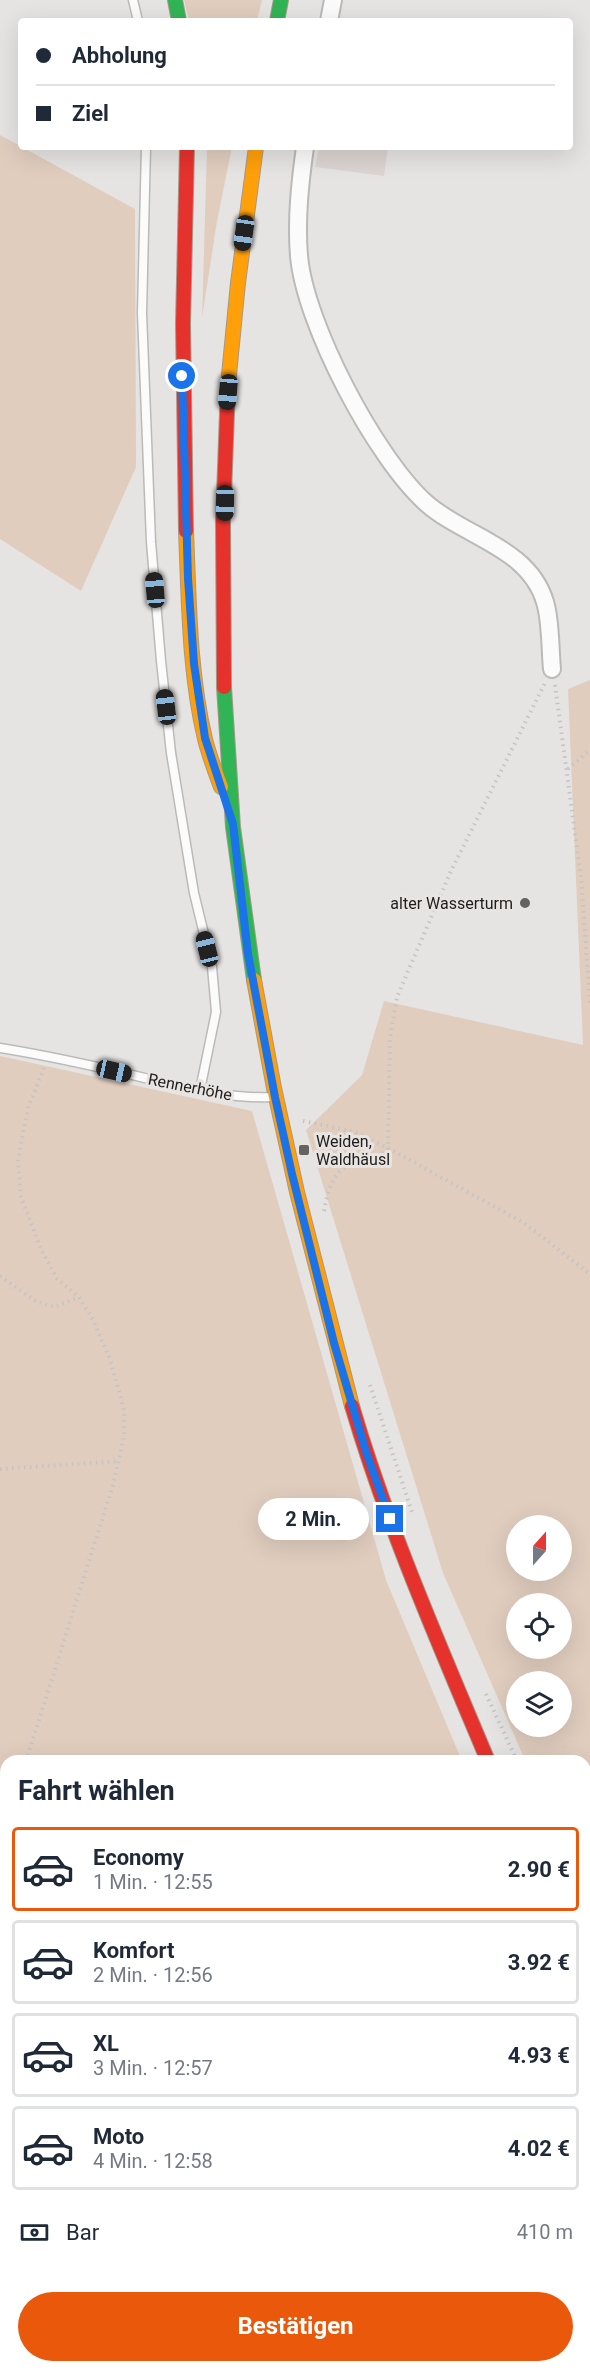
<!DOCTYPE html>
<html lang="de">
<meta charset="utf-8">
<style>
:root{--surface:#fff;--page:#f2f2f3;--text:#1f2937;--muted:#747a83;--line:#e0e1e3;--accent:#ea580c}
body{margin:0;font-family:Roboto,sans-serif;background:var(--page);color:var(--text);height:100vh;display:flex;flex-direction:column;font-size:22px;white-space:nowrap}
*{box-sizing:border-box;margin:0}
p{font-size:20px;color:var(--muted)}
.icon{flex:none;width:33px;height:33px;fill:none;stroke:currentColor;stroke-width:2;stroke-linecap:round;stroke-linejoin:round}
.map{position:relative;flex:1;overflow:hidden}
.sheet{position:absolute;left:0px;top:1755px;width:591px;height:618px;display:flex;flex-direction:column;background:var(--surface);border-radius:18px 18px 0 0;box-shadow:0 6px 24px #0002}
.sheet>*{flex:none}
.hud{position:absolute;left:18px;top:18px;width:555px;height:132px;border-radius:6px;box-shadow:0 6px 24px #0002;display:grid;align-content:center;height:132px;padding:0 18px;background:var(--surface)}
.needle{width:39px;rotate:21deg}
.controls{position:absolute;left:506px;top:1515px;display:grid;gap:12px}
.controls a{display:grid;place-items:center;width:66px;height:66px;border-radius:50%;background:var(--surface);box-shadow:0 6px 24px #0002;font-size:30px}
.end{position:absolute;width:27px;height:27px;margin:-14px;border:8px solid #1a73e8;background:#fff;box-shadow:0 0 0 3px #fff}
.from{border-radius:50%}
.bubble{position:absolute;height:42px;border-radius:21px;background:var(--surface);box-shadow:0 6px 24px #0002;font-size:20px;font-weight:700;line-height:42px;text-align:center}
.car{position:absolute;width:18px;height:36px;margin:-18px -9px;border-radius:8px;box-shadow:0 0 4px 2px #0007;background:linear-gradient(#222 24%,#8ab4d8 0 40%,#222 0 76%,#8ab4d8 0 86%,#222 0)}
.hud b{display:flex;align-items:center;gap:21px;height:57px;font-size:22px}
.hud b+b{border-top:2px solid var(--line)}
.hud i{width:15px;height:15px;background:var(--text)}
ul{padding:0;list-style:none}
li{display:flex;align-items:center;gap:18px;height:84px;margin:0 12px 9px;padding:0 6px;border:3px solid var(--line);border-radius:6px}
li div{flex:1}
li b{display:block;font-size:22px}
li em{font-style:normal;font-weight:700}
li.current{border-color:var(--accent)}
li>.icon{width:54px;height:54px;stroke-width:1.5}
h2{padding:0 18px;font-size:27px;line-height:72px}
.pay{display:flex;align-items:center;gap:15px;height:66px;padding:0 18px;font-size:22px}
.pay p{margin-inline-start:auto}
.primary-button{display:flex;gap:12px;margin-top:auto;padding:12px 18px}
.primary-button a{flex:1;height:69px;border-radius:36px;background:var(--accent);color:#fff;font-size:24px;font-weight:700;line-height:69px;text-align:center}
.map>svg:first-child{display:block}
</style>
<div class="map">
<svg width="590" height="2373" viewBox="0 0 590 2373">
<rect width="100%" height="100%" fill="#e6e4e2"/>
<polygon fill="#dbd4d1" points="319,147 388,147 384,176 315,167"/>
<g fill="#e0cdbe" fill-rule="evenodd">
<polygon points="184,0 262,0 257,21 189,21"/>
<polygon points="0,135 135,209 136,467 81,591 0,539"/>
<polygon points="207,147 232,147 217,221 202,318"/>
<path d="M590 680V1877L585 1868V1761L525 1760 443 1573 306 1130 362 1075 384 1001 583 1045 568 689ZM516 1526H561V1570H516ZM516 1604H561V1648H516ZM516 1682H561V1726H516Z"/>
<polygon points="0,1056 252,1111 386,1580 462,1761 6,1761 6,2367 585,2367 585,2000 590,2007 590,2373 0,2373"/>
</g>
<g fill="none" stroke-linecap="round" stroke-linejoin="round">
<defs>
<g id="lane">
<polyline points="133,0 138,21"/>
<polyline points="146,147 142,313 151,542 161,661 171,753 194,893 212,967 216,1012 200,1090"/>
<path d="M0 1048C50 1056 99 1067 149 1079 189 1088 230 1099 272 1097"/>
<polyline points="585,2065 590,2088"/>
</g>
<g id="street">
<polyline points="329,21 333,0"/>
<path d="M305 147C300 183 296 219 299 256 305 324 375 457 426 503 464 537 529 547 545 602 551 621 550 649 552 669"/>
</g>
<g id="fast">
<polyline points="175,0 179,21"/>
<polyline points="277,21 281,0"/>
<polyline points="224,687 233,827 254,980"/>
<polyline points="585,1947 590,1956"/>
</g>
<g id="slow">
<polyline points="228,385 238,283 256,147"/>
<path d="M186 531C189 600 189 672 205 739 209 755 215 771 221 787"/>
<polyline points="254,980 274,1088 297,1192 352,1406"/>
</g>
<g id="jam">
<polyline points="186,531 183,324 187,147"/>
<polyline points="224,687 223,522 228,385"/>
<path d="M352 1406C388 1528 439 1644 488 1761"/>
</g>
</defs>
<use href="#lane" stroke="#bbbab8" stroke-width="11"/>
<use href="#street" stroke="#bbbab8" stroke-width="20"/>
<use href="#fast" stroke="#a69889" stroke-width="16"/>
<use href="#slow" stroke="#a69889" stroke-width="16"/>
<use href="#jam" stroke="#a69889" stroke-width="16"/>
<g stroke="#c5c4c4" stroke-width="4" stroke-dasharray="1.5 4.5" stroke-linecap="butt">
<polyline points="555,685 581,877 590,1003"/>
<polyline points="568,769 590,750"/>
<polyline points="303,1121 355,1132 388,1148 524,1223 590,1274"/>
<path d="M324 1211C330 1180 335 1166 368 1158 376 1156 383 1155 388 1148L390 1038 397 997 451 871 545 683"/>
<polyline points="0,1276 37,1302 55,1307 79,1297"/>
<polyline points="370,1385 412,1512"/>
<polyline points="0,1469 119,1461"/>
<polyline points="486,1694 517,1761"/>
<polyline points="26,1761 113,1485 124,1437 124,1410 110,1359 92,1318 79,1297 57,1279 41,1249 21,1197 18,1160 28,1108 44,1068"/>
<polyline points="0,1849 6,1828"/>
<polyline points="585,1897 590,1906"/>
<polyline points="0,2005 6,2006"/>
<polyline points="585,2128 590,2127"/>
<polyline points="0,2233 6,2235"/>
<polyline points="304,2367 305,2373"/>
</g>
<use href="#lane" stroke="#fbfbfb" stroke-width="8"/>
<use href="#street" stroke="#fbfbfb" stroke-width="16"/>
<use href="#fast" stroke="#30b455" stroke-width="14"/>
<use href="#slow" stroke="#ff9f0a" stroke-width="14"/>
<use href="#jam" stroke="#e5322d" stroke-width="14"/>
</g>
<g fill="none" stroke-linecap="round" stroke-linejoin="round">
<polyline stroke="#1a73e8" stroke-width="8" points="182,376 188,578 194,664 205,738 233,824 248,954 275,1097 292,1174 334,1343 366,1452 390,1519"/>
</g>
<g fill="#656362" stroke="#e7e4e1" stroke-width="2">
<circle cx="525" cy="903" r="6"/>
<rect x="298" y="1144" width="12" height="12" rx="3"/>
</g>
<g text-anchor="middle" dominant-baseline="central" stroke-width="6" stroke-linejoin="round" paint-order="stroke">
<g font-size="16" fill="#1f1d1d" stroke="#e7e4e1" text-anchor="end">
<text x="513" y="903">alter Wasserturm</text>
<text x="316" y="1141" text-anchor="start">Weiden,<tspan x="316" dy="18">Waldhäusl</tspan></text>
</g>
<g font-size="16" fill="#1f1d1d" stroke="#e7e4e1">
<text transform="translate(190 1087) rotate(11)">Rennerhöhe</text>
</g>
</g>
</svg>
<div class="controls">
<a><svg class="needle" viewBox="-14 -14 28 28"><path d="M0-13l5 13h-10z" fill="#e53935"/><path d="M0 13l5-13h-10z" fill="#747a83"/></svg></a>
<a><svg class="icon" aria-label="locate" viewBox="0 0 24 24"><circle cx="12" cy="12" r="6"/><path d="M12 2v4M12 18v4M2 12h4M18 12h4"/></svg></a>
<a><svg class="icon" aria-label="layers" viewBox="0 0 24 24"><path d="M12 4l9 5-9 5-9-5zM3 14l9 5 9-5"/></svg></a>
</div>
<i class="end from" style="left:182px;top:376px"></i>
<i class="end" style="left:390px;top:1519px"></i>
<div class="bubble" style="left:258px;top:1498px;width:111px">2 Min.</div>
<i class="car" style="left:244px;top:233px;rotate:188deg"></i>
<i class="car" style="left:228px;top:392px;rotate:185deg"></i>
<i class="car" style="left:225px;top:503px;rotate:181deg"></i>
<i class="car" style="left:155px;top:590px;rotate:355deg"></i>
<i class="car" style="left:166px;top:707px;rotate:353deg"></i>
<i class="car" style="left:207px;top:949px;rotate:346deg"></i>
<i class="car" style="left:114px;top:1071px;rotate:103deg"></i>
<div class="hud">
<b><i class="from"></i>Abholung</b>
<b><i></i>Ziel</b>
</div>
<section class="sheet">
<h2>Fahrt wählen</h2>
<ul>
<li class="current"><svg class="icon" aria-label="car" viewBox="0 0 24 24"><path d="M5 17H2v-5l4-1 3-4h7l3 4 3 1v5h-3M9 17h6M6 11h13"/><circle cx="7" cy="17" r="2"/><circle cx="17" cy="17" r="2"/></svg><div><b>Economy</b><p>1 Min. · 12:55</p></div><em>2.90 €</em></li>
<li><svg class="icon" aria-label="car" viewBox="0 0 24 24"><path d="M5 17H2v-5l4-1 3-4h7l3 4 3 1v5h-3M9 17h6M6 11h13"/><circle cx="7" cy="17" r="2"/><circle cx="17" cy="17" r="2"/></svg><div><b>Komfort</b><p>2 Min. · 12:56</p></div><em>3.92 €</em></li>
<li><svg class="icon" aria-label="car" viewBox="0 0 24 24"><path d="M5 17H2v-5l4-1 3-4h7l3 4 3 1v5h-3M9 17h6M6 11h13"/><circle cx="7" cy="17" r="2"/><circle cx="17" cy="17" r="2"/></svg><div><b>XL</b><p>3 Min. · 12:57</p></div><em>4.93 €</em></li>
<li><svg class="icon" aria-label="car" viewBox="0 0 24 24"><path d="M5 17H2v-5l4-1 3-4h7l3 4 3 1v5h-3M9 17h6M6 11h13"/><circle cx="7" cy="17" r="2"/><circle cx="17" cy="17" r="2"/></svg><div><b>Moto</b><p>4 Min. · 12:58</p></div><em>4.02 €</em></li>
</ul>
<div class="pay"><svg class="icon" aria-label="cash" viewBox="0 0 24 24"><path d="M3 7h18v10H3z"/><circle cx="12" cy="12" r="2"/></svg>Bar<p>410 m</p></div>
<div class="primary-button"><a>Bestätigen</a></div>
</section>
</div>
